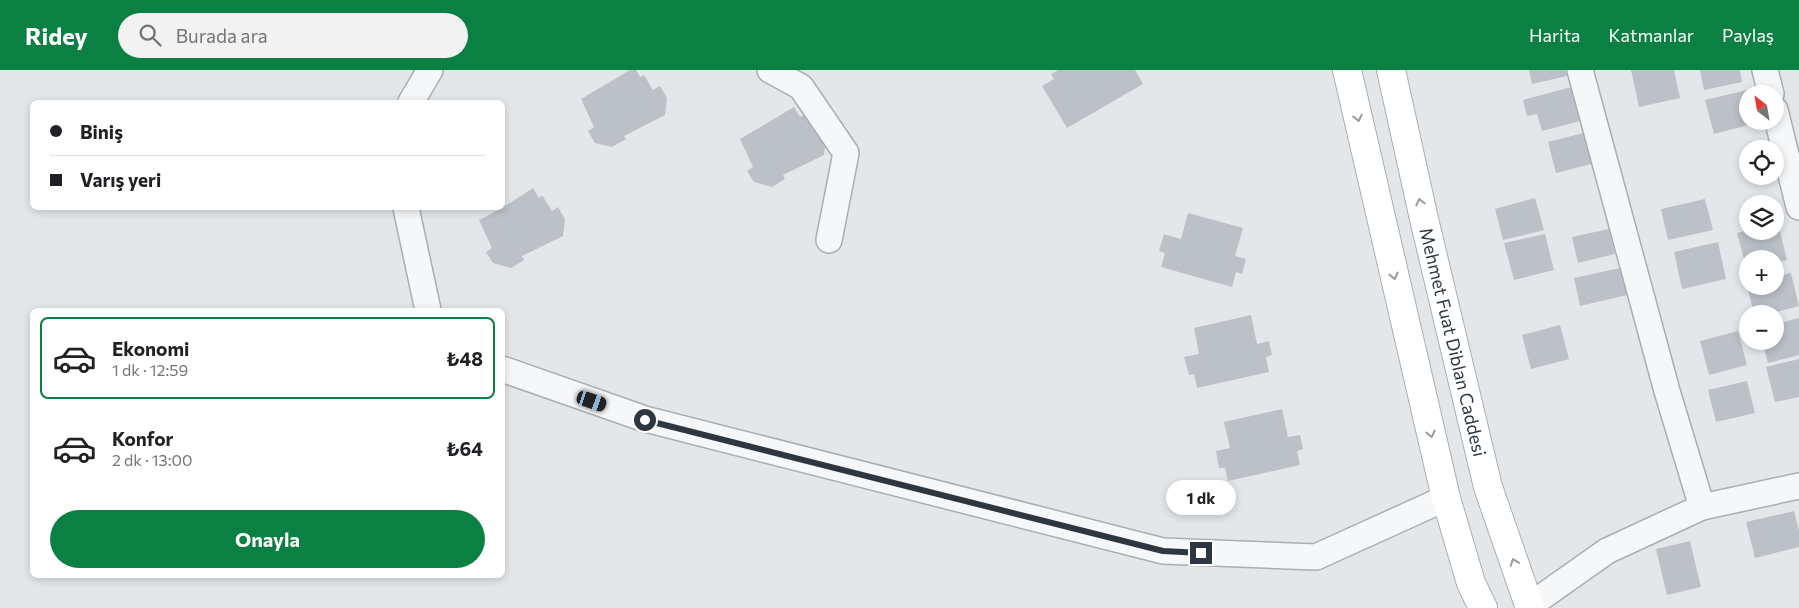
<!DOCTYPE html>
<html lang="tr">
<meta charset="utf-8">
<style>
:root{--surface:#fff;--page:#f2f2f2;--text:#202124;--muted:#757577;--line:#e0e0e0;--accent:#0b8043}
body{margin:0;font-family:Commissioner,sans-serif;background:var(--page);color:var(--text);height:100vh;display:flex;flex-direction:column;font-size:19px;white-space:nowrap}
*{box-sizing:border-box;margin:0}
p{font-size:16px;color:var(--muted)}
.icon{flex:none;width:28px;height:28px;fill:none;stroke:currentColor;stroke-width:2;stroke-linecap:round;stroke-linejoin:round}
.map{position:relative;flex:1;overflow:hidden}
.panel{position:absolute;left:30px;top:238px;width:475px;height:270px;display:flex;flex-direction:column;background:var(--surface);border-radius:8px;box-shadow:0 2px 8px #0003}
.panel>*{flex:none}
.banner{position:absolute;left:30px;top:30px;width:475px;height:110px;border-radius:8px;box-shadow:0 2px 8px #0003;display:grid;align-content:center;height:110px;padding:0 20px;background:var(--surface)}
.needle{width:32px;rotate:329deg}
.buttons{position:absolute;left:1739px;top:15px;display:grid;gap:10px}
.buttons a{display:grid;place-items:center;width:45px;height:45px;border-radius:50%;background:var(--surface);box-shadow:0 2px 8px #0003;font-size:25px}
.end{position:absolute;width:22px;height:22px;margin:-11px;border:6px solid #2c3742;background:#fff;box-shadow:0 0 0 2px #fff}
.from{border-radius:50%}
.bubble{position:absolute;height:35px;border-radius:18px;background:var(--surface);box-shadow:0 2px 8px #0003;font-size:16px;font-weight:700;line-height:35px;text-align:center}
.car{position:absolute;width:15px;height:30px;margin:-15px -8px;border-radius:6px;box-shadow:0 0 4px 1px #0007;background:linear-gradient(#222 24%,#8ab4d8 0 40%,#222 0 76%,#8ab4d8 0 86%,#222 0)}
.banner b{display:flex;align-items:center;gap:18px;height:48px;font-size:19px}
.banner b+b{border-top:1px solid var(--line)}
.banner i{width:12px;height:12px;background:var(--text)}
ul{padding:9px 0 0;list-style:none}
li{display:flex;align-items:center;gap:15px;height:82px;margin:0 10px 8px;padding:0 10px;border:2px solid transparent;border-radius:8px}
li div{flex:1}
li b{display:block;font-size:19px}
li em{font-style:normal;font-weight:700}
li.on{border-color:var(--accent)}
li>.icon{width:45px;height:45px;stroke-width:1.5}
.button{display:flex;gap:10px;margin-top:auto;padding:10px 20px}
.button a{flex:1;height:58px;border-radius:30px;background:var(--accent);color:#fff;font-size:20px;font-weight:700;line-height:58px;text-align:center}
header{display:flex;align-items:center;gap:30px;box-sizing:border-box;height:70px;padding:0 25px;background:var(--accent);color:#fff}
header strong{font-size:24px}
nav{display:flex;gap:28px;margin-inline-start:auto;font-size:18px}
.search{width:350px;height:45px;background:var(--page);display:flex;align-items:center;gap:12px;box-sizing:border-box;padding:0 18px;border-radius:28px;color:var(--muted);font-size:19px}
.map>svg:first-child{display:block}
</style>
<header>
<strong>Ridey</strong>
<div class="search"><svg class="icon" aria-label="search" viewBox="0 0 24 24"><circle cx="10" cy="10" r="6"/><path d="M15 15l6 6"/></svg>Burada ara</div>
<nav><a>Harita</a><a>Katmanlar</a><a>Paylaş</a></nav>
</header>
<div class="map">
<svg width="1799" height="538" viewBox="0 0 1799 538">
<rect width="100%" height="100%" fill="#e3e7ea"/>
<g fill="#bbc1c7">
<polygon points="630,0 636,0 640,7 644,5 653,20 660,16 667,28 665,45 624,66 626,69 612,77 595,73 588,61 594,57 581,29"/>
<polygon points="1058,0 1135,0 1143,14 1067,58 1042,16 1054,9 1051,4"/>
<polygon points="1529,0 1565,0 1567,6 1532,14"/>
<polygon points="1631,0 1674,0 1680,28 1639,37"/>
<polygon points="1700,0 1740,0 1742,12 1704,20"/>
<polygon points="1575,16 1584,50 1542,61 1537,44 1527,46 1523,30"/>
<polygon points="1747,20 1748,51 1755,51 1756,53 1714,64 1705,30"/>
<polygon points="794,37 800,47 804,45 813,60 819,56 826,67 824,85 783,105 785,109 772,117 754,112 747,101 753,97 740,69"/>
<polygon points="1587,62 1595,93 1556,103 1548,72"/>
<polygon points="533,118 539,128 542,125 552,141 558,137 565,149 563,166 522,186 524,190 511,198 493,193 486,182 492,178 479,150 502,138"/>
<polygon points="1535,128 1544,160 1503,170 1495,139"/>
<polygon points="1705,129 1713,160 1668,170 1661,139"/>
<polygon points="1188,143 1243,158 1235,186 1246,189 1242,204 1236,202 1232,217 1161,197 1165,183 1159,181 1164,164 1181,169"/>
<polygon points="1775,153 1778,153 1787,190 1775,193 1775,189 1748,189 1747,200 1737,163 1748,160 1775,161"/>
<polygon points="1609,159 1615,184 1578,193 1572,167"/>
<polygon points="1545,164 1554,200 1514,210 1504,173"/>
<polygon points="1718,172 1726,209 1682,219 1674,182"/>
<polygon points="1620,198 1627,225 1580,236 1574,208"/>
<polygon points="1791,203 1799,236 1768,244 1754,244 1747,216 1775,216 1775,207"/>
<polygon points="1251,245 1257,274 1269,271 1272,285 1266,287 1269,302 1197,318 1194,304 1189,305 1184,287 1199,284 1194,258"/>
<polygon points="1799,248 1799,285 1768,293 1762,271 1775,271 1775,254"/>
<polygon points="1560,255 1569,289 1531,299 1522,265"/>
<polygon points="1738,261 1747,295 1709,305 1700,271"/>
<polygon points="1799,289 1799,327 1775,332 1766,297"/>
<polygon points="1747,311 1755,343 1716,352 1708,320"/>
<polygon points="1282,339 1288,367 1300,365 1303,379 1297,381 1300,395 1228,411 1225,398 1219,398 1216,381 1230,378 1224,352"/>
<polygon points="1794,441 1799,460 1799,477 1755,488 1746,452"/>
<polygon points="1690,471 1701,517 1667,525 1656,479"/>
</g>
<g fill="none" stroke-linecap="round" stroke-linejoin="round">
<defs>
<g id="minor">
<polyline points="770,0 801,17 846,83 829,170"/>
<polyline points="1580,0 1667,321 1702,437"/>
<polyline points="1765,0 1771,24"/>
<polyline points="411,32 430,0"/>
<polyline points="1775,40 1799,137"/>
<polyline points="406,138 428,240"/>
<polyline points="502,299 645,349 1163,481 1316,487 1446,428"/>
<polyline points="1529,536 1607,481 1702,437 1799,416"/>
</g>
<g id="secondary">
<polyline points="1347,0 1446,428 1471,513 1483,538"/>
<path id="s1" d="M1391 0 1424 149 1488 417 1530 538"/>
</g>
</defs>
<use href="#minor" stroke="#a8afb4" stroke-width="28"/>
<use href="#secondary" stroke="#a8afb4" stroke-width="30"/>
<use href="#minor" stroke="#f6f7f9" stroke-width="25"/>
<use href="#secondary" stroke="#fff" stroke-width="28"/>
</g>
<defs><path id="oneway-chevron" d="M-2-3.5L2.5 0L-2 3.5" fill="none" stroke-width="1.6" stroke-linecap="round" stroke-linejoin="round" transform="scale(1.25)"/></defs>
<g stroke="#969ba0">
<use href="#oneway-chevron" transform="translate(1358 48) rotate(77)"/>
<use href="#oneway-chevron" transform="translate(1420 132) rotate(-103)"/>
<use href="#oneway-chevron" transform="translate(1394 206) rotate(77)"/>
<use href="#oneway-chevron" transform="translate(1431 364) rotate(77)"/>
<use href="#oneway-chevron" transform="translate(1514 492) rotate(-109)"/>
</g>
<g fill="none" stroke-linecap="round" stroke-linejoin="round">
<polyline stroke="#2c3742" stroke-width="6" points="645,350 1163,481 1201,483"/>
</g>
<g text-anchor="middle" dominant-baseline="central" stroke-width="4.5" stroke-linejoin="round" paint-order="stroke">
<g font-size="18" fill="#2c3742" stroke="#f3f6f8">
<text stroke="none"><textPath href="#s1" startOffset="279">Mehmet Fuat Diblan Caddesi</textPath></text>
</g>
</g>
</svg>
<div class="buttons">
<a><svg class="needle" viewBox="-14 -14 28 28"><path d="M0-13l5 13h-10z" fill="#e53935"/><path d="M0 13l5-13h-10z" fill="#757577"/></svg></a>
<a><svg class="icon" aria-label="locate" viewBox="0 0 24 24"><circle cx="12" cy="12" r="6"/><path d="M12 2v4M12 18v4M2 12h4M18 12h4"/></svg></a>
<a><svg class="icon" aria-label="layers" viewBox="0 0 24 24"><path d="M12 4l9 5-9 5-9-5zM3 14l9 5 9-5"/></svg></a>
<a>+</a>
<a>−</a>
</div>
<i class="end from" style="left:645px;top:350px"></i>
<i class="end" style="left:1201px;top:483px"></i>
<div class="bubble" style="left:1166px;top:410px;width:70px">1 dk</div>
<i class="car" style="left:592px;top:331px;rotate:109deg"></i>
<div class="banner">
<b><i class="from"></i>Biniş</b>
<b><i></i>Varış yeri</b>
</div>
<section class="panel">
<ul>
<li class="on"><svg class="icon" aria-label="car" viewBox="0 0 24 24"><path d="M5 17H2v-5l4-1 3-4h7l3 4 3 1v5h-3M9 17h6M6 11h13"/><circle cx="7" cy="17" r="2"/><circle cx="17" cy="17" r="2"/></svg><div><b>Ekonomi</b><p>1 dk · 12:59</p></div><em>₺48</em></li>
<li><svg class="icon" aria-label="car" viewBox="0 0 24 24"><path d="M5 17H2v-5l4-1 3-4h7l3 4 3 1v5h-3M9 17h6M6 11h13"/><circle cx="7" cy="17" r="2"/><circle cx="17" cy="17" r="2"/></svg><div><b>Konfor</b><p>2 dk · 13:00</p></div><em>₺64</em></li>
</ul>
<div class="button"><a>Onayla</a></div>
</section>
</div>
